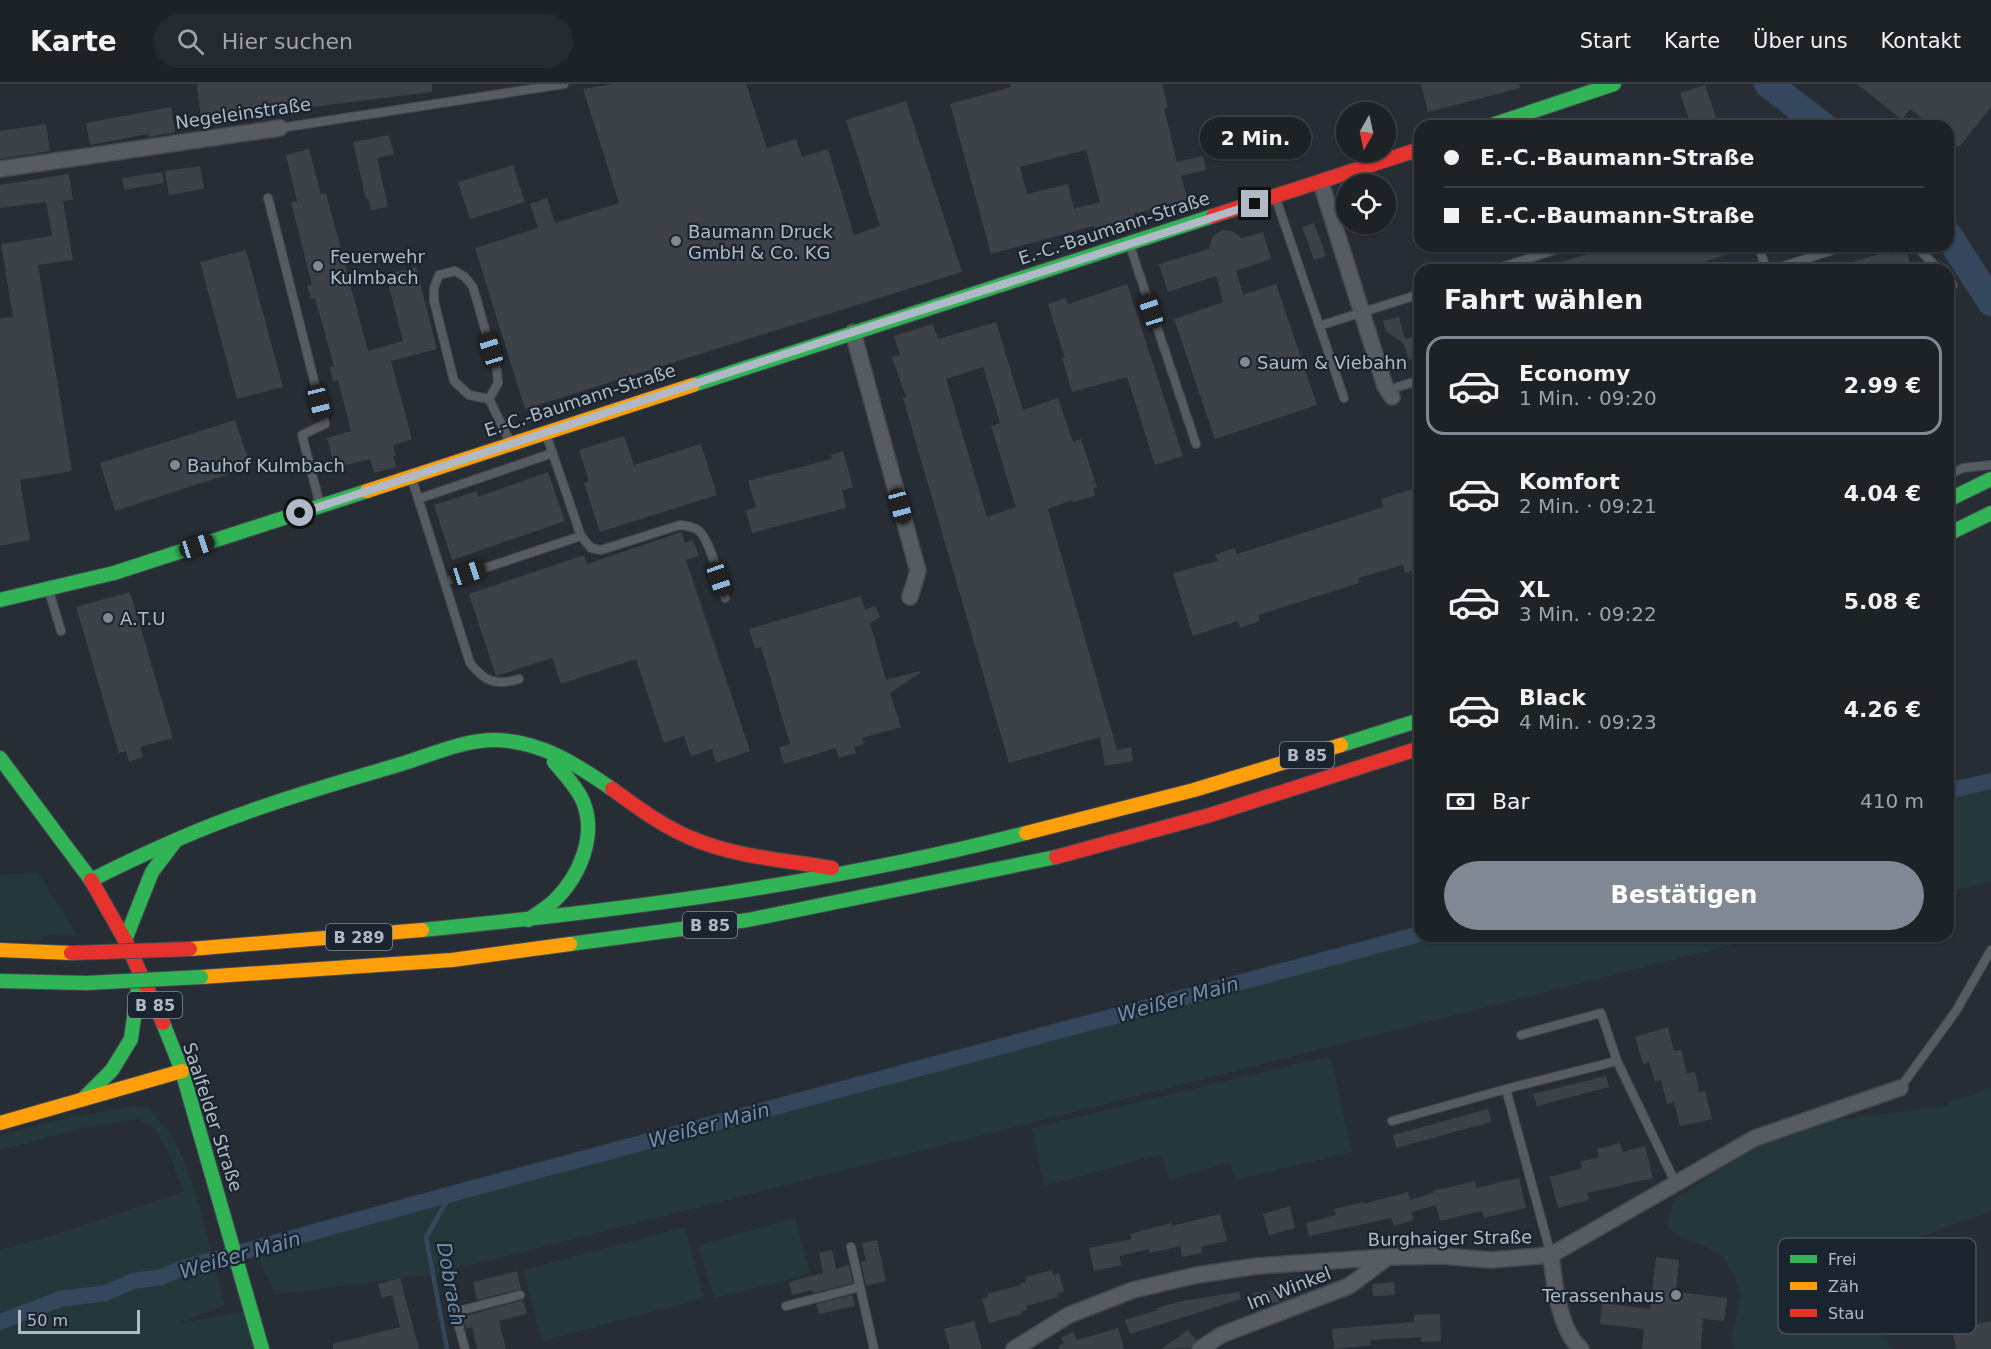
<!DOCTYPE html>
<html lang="de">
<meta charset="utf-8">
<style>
:root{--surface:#1d2227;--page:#252a2f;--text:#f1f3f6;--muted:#a0a4a7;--line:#3b3f44;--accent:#808993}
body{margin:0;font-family:"DejaVu Sans",sans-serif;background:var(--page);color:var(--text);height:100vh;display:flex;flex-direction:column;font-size:22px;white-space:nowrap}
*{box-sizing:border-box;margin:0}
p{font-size:20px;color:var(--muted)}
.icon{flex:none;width:33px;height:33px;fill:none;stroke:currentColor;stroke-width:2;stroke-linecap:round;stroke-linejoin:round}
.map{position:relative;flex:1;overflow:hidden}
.panel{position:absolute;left:1414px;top:180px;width:540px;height:678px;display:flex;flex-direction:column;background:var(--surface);border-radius:18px;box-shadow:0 2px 4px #0004,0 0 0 2px var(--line)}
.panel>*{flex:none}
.banner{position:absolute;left:1414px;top:36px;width:540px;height:132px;border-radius:18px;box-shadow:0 2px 4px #0004,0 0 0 2px var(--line);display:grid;align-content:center;height:132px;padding:0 30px;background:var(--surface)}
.needle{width:39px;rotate:189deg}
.controls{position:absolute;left:1336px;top:18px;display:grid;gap:12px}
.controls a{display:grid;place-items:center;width:60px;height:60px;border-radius:50%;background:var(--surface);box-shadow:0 2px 4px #0004,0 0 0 2px var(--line);font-size:30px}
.scale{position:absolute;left:18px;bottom:15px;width:122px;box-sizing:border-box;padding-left:6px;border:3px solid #b0bac6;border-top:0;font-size:16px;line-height:21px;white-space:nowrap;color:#b0bac6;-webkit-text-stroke:4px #1a242f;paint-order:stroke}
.end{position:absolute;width:27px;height:27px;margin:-14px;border:8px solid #b0bac6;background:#111;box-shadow:0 0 0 3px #111}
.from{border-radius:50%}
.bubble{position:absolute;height:42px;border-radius:21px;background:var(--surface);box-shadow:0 2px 4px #0004,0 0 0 2px var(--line);font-size:20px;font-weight:700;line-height:42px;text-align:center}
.car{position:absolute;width:18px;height:36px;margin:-18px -9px;border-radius:8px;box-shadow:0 0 4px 2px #0007;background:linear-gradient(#222 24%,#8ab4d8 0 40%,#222 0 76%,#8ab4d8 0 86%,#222 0)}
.banner b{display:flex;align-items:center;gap:21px;height:57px;font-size:22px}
.banner b+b{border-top:2px solid var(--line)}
.banner i{width:15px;height:15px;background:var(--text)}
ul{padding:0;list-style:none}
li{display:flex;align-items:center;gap:18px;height:99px;margin:0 12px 9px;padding:0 18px;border:3px solid transparent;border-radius:18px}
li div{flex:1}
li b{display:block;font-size:22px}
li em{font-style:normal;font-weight:700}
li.selected{border-color:var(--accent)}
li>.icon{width:54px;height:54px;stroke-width:1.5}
h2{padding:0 30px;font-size:27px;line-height:72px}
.pay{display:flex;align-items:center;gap:15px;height:66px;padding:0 30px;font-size:22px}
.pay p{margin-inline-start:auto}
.button{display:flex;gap:12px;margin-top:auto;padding:12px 30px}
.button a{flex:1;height:69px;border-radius:36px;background:var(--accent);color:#fff;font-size:24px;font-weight:700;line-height:69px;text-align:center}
header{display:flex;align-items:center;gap:36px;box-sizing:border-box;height:84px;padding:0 30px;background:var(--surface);border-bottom:2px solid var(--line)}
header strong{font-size:28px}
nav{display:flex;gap:33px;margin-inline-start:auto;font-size:21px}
.search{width:420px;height:54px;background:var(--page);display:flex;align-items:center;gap:15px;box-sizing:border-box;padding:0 21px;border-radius:33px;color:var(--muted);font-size:22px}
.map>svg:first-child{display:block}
</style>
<header>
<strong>Karte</strong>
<div class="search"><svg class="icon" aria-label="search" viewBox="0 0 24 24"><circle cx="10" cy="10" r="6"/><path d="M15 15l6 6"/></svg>Hier suchen</div>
<nav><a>Start</a><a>Karte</a><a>Über uns</a><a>Kontakt</a></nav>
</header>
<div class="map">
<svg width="1991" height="1265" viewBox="0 0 1991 1265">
<rect width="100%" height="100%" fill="#272d34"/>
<g fill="#24373a">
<polygon points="1991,697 1991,797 1949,808 1949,708"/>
<polygon points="38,789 77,851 43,852 43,857 0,856 0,790"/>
<polygon points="1420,852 1766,852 439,1189 276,1211 255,1168"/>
<polygon points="1330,972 1352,1068 1236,1096 1230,1078 1169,1096 1162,1070 1044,1102 1032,1044"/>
<path d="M1991 1003V1128C1951 1141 1912 1154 1876 1176L1871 1208 1882 1254 1893 1265H1735L1731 1255 1741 1212 1735 1193 1723 1173 1707 1163 1684 1155 1667 1143 1674 1115 1790 1041 1940 1023Z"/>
<path d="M134 1022H149C155 1035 167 1042 174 1055 199 1107 210 1166 225 1221L177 1240 251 1226 262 1265H0V1166L54 1151 183 1108 170 1072 155 1045 139 1035 83 1044 0 1066V1051L72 1033Z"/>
<polygon points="795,1134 810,1190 714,1214 698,1161"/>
<polygon points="685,1143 704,1214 542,1257 523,1186"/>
</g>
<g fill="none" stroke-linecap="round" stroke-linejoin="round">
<polyline stroke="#34475d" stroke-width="4.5" points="447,1265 426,1153 451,1110"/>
<g stroke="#34475d" stroke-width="16">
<polyline points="1948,707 1991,697"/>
<polyline points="0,1238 60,1215 106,1209 133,1197 162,1193 180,1185 451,1110 1420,850"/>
</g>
<g stroke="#34475d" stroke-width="28">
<polyline points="1768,0 1823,42"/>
<polyline points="1948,151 1991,218"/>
</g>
</g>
<g fill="#3c4248" fill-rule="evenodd">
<polygon points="197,0 432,0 432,8 201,37"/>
<polygon points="613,0 746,0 767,64 796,55 802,73 828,65 854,151 880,142 846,36 906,17 962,188 525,325 475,164 538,144 530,120 547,114 555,139 619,119 583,5"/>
<path d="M1010 0H1162L1168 24H1164L1177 78 1203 72 1206 86 1181 92 1188 116 1134 130 1135 134 1094 144V142L991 170 950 20 1011 3ZM1086 66 1100 118 1074 125 1068 100 1027 110 1020 83Z"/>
<polygon points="1421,0 1519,0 1520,4 1428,28"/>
<polygon points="1857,0 1991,0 1991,23 1959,63 1948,55 1948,42 1932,42 1910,25 1902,36"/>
<polygon points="1705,1 1719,42 1691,42 1680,9"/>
<polygon points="171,23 175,48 149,53 148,50 90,61 86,39"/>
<polygon points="46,40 50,67 0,75 0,47"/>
<polygon points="389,51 394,70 377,74 388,123 371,126 368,114 366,115 353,58"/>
<polygon points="309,65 321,110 326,109 368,267 403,257 386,191 416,183 437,265 391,277 412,355 393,361 396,372 393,373 396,383 374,389 370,375 335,384 327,354 351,347 338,296 333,298 330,283 334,282 315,214 311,215 307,202 312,201 291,118 297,117 286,71"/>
<polygon points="513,81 525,118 470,135 458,98"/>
<polygon points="200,82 204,105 169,111 165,87"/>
<polygon points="162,88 164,99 124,106 122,94"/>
<polygon points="69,90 73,116 63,117 73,176 38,181 72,387 20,396 30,456 0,462 0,234 13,233 1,160 52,152 46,118 0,124 0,101"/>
<polygon points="1314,139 1326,172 1314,176 1302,143"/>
<polygon points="1222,146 1232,147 1242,154 1263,148 1271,175 1236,187 1243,211 1276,200 1317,321 1215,355 1174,235 1223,218 1216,192 1168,208 1159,180 1209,165 1213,152"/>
<polygon points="1614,162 1745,162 1745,165 1677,186 1546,186 1546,183"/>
<polygon points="1886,162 1890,162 1892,171 1906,166 1912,186 1837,186 1837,183 1879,170 1877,165"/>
<polygon points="246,166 283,303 237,315 200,178"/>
<polygon points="1127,200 1183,372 1155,381 1127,293 1072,308 1062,274 1065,274 1048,220 1066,214 1068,220"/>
<polygon points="1399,233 1405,255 1420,250 1420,272 1409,276 1403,259 1386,247 1383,237"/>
<path d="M996 238 1023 326 1058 314 1073 358 1081 355 1097 403 1093 404 1095 412 1073 418 1072 416 1048 425 1117 666 1131 663 1133 677 1105 682 1100 653 1009 679 903 314 906 313 892 273 900 271 894 252 933 240 938 255ZM983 283 1000 339 991 342 1016 423 987 433 946 295Z"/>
<polygon points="235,336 251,383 115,427 100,379"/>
<polygon points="624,352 634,381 701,360 717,411 600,448 584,399 589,397 579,366"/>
<polygon points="843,367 853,403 842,406 846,424 752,449 746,427 756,423 748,397 832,375 831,371"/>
<polygon points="548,388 565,437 452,476 434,421 477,407 478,413"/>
<polygon points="1420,403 1420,484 1405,489 1403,481 1358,494 1359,499 1258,531 1260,537 1240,544 1238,537 1193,552 1173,489 1218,477 1215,471 1234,464 1237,470 1384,423 1381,415"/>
<polygon points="681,448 685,459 693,456 699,472 686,476 750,667 716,679 712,665 691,672 684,652 664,659 636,575 561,600 552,574 496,592 469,510 584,471 587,480"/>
<polygon points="130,508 173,654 140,663 143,673 129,678 126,667 119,669 76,523"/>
<polygon points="861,512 865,526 875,522 880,533 870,539 886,596 920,587 920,589 890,609 901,643 862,654 864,660 854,663 856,669 839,674 836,664 784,680 779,663 790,660 761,563 755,565 749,545"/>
<polygon points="1668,943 1674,967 1681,966 1687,989 1695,988 1699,1008 1705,1007 1712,1035 1680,1042 1674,1018 1667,1020 1661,996 1655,998 1649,978 1643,980 1635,953"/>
<polygon points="1606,992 1609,1003 1537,1022 1533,1010"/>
<polygon points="1488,1025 1491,1038 1396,1064 1393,1051"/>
<polygon points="1620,1059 1623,1068 1645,1062 1653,1094 1587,1109 1589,1116 1558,1124 1550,1093 1582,1084 1580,1078 1599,1073 1597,1065"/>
<polygon points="1519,1094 1526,1124 1484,1134 1482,1127 1440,1137 1436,1121 1411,1128 1414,1136 1394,1142 1391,1134 1309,1152 1306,1139 1336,1131 1334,1125 1363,1118 1363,1120 1408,1108 1410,1116 1433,1109 1433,1107 1475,1097 1476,1104"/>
<polygon points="1290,1122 1295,1144 1269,1151 1263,1130"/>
<polygon points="1220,1130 1227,1157 1201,1163 1202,1169 1182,1173 1180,1162 1150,1169 1149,1165 1120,1172 1121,1181 1094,1187 1089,1164 1132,1155 1130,1150 1144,1146 1172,1139 1172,1142"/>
<polygon points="877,1156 886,1197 866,1202 861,1178 866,1177 862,1159"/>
<polygon points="832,1166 836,1185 849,1181 853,1199 813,1209 812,1206 792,1211 789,1198 823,1189 819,1169"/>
<polygon points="1656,1173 1679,1176 1676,1208 1727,1214 1724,1237 1703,1235 1701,1265 1642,1265 1644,1245 1600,1240 1602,1219 1650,1225"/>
<polygon points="1052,1186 1053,1191 1059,1189 1064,1208 1057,1210 1058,1213 1026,1222 1028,1226 1022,1227 1022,1230 989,1239 982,1215 988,1213 987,1210 1021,1201 1020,1199 1026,1198 1025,1193"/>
<polygon points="517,1187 521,1205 477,1216 473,1198"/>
<polygon points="400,1194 419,1265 333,1265 333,1260 400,1243 392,1211 382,1214 378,1200"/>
<polygon points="1290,1198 1292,1213 1279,1218 1255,1222 1253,1209 1273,1206 1272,1200"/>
<polygon points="1394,1198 1395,1211 1373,1212 1372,1200"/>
<polygon points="1239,1208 1241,1215 1130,1250 1125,1236 1158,1226 1157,1224 1182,1217"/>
<polygon points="852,1211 855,1222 819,1230 816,1220"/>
<polygon points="523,1216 527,1230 499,1237 506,1265 477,1265 472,1243 466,1245 462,1233"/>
<polygon points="1440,1230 1441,1257 1421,1258 1421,1253 1370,1256 1371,1261 1334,1265 1332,1245 1414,1238 1414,1231"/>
<polygon points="1962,1236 1968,1242 1991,1237 1991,1265 1956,1265 1951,1239"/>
<polygon points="974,1237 982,1265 950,1265 944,1245"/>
<polygon points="1118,1244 1124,1265 1060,1265 1059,1261 1064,1260 1061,1254 1073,1248 1077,1256"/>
<polygon points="1188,1246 1196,1256 1190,1264 1161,1265"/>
</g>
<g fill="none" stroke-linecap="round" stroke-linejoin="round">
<defs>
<g id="lane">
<polyline points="280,44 564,0"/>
<polyline points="268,114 325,340 302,351 320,421"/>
<polyline points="1276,115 1344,314"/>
<polyline points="1130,162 1196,360"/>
<polyline points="1759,162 1766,186"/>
<polyline points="1916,162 1939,186"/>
<polyline points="1493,186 1567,162"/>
<polyline points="1772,186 1845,162"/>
<polyline points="1948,197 1953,201 1948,204"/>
<polyline points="1319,242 1420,210"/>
<polyline points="1388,306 1420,296"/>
<polyline points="489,315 498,299 497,287 473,203 465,193 455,187 439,191 434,204 434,217 454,297 469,311 489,315 510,358"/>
<path d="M546 350 581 452 591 464 601 466 680 441C686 442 692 442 698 446 710 454 720 499 725 514"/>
<polyline points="1948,391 1963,384 1991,381"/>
<path d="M412 395 470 579C485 598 496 602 519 595"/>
<polyline points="418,415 553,369"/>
<polyline points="446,497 581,452"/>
<polyline points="49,507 61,547"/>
<polyline points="1521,951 1601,929 1617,977 1676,1100"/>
<polyline points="1900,1004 1956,927 1991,866"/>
<polyline points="1506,1005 1551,1171"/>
<polyline points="1392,1037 1506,1005 1617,977"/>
<polyline points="851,1163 874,1265"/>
<polyline points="450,1210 465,1265"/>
<polyline points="786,1222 860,1203"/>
<polyline points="455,1228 520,1211"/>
</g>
<g id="street">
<polyline points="0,85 280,44"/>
<polyline points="1321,99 1385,302 1392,313"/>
<polyline points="853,248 918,487 910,513"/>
<path d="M1551 1171C1554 1199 1559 1246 1581 1265"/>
<polyline points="1014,1265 1069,1231 1133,1206 1197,1191 1257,1182 1388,1173 1442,1172 1491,1176 1551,1171 1755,1054 1900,1004"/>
<polyline points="1200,1265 1221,1251 1349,1202 1388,1173"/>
</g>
<g id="fast">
<polyline points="1489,42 1614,0"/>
<polyline points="693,301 1213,132"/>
<polyline points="1948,416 1991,395"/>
<polyline points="1948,450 1991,429"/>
<polyline points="0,516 114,489 367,407"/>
<polyline points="1341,661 1420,636"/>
<polyline points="0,674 91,796"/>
<path d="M91 796C141 771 192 747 245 729 296 710 348 696 401 680 431 671 465 655 497 656 542 658 576 680 612 705"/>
<path d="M528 836C537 830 546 824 554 817 580 792 598 750 582 715 575 701 564 690 554 678"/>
<path d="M422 846C624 826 829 800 1026 749"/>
<polyline points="125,856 152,788 174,759"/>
<polyline points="570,860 748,836 1056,773"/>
<polyline points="0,897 87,899"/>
<polyline points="163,939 182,987 262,1265"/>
<polyline points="85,1013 112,986 131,955 140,889"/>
</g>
<g id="slow">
<polyline points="367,407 693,301"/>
<polyline points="1026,749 1194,706 1341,661"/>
<polyline points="190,865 422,846"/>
<polyline points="0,866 71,869"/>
<polyline points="201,893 452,876 570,860"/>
<polyline points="0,1039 182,987"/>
</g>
<g id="jam">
<polyline points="1213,132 1420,65"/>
<path d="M612 705C637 723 662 742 691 754 735 773 785 776 832 784"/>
<polyline points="1056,773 1210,731 1420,664"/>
<polyline points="91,796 125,856 163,939"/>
</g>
</defs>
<use href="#lane" stroke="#45494f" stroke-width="10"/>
<use href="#street" stroke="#45494f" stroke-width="18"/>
<use href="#fast" stroke="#45494f" stroke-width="16"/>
<use href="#slow" stroke="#45494f" stroke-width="16"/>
<use href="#jam" stroke="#45494f" stroke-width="16"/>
<use href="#lane" stroke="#575c62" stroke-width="8"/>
<use href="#street" stroke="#575c62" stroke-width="15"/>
<use href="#fast" stroke="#30b455" stroke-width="14"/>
<use href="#slow" stroke="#ff9f0a" stroke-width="14"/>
<use href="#jam" stroke="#e5322d" stroke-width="14"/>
<defs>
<polyline id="fast-bridge" points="87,899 201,893"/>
<polyline id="jam-bridge" points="71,869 190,865"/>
</defs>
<use href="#fast-bridge" stroke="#44494f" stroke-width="16" stroke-linecap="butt"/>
<use href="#jam-bridge" stroke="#44494f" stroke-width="16" stroke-linecap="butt"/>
<use href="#fast-bridge" stroke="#30b455" stroke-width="14"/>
<use href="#jam-bridge" stroke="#e5322d" stroke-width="14"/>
</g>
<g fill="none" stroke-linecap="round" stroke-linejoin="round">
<polyline stroke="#b0bac6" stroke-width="8" points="300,429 831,255 1255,120"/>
</g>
<g fill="#808993" stroke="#1a242f" stroke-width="2">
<circle cx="676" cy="157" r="6"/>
<circle cx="318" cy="182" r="6"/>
<circle cx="1245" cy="278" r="6"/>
<circle cx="175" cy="381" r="6"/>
<circle cx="108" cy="534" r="6"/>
<circle cx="1676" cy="1211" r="6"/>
</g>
<g text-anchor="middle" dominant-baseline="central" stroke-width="4.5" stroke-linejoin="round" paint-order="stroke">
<g fill="#1a242f" stroke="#838d99" stroke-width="1.5">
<rect x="1280" y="658" width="54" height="26" rx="4.5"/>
<rect x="683" y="828" width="54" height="26" rx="4.5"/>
<rect x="326" y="840" width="66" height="26" rx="4.5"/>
<rect x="128" y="908" width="54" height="26" rx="4.5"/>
</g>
<g font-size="16" font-weight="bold" fill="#b0bac6">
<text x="1307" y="671">B 85</text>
<text x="710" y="841">B 85</text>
<text x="359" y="853">B 289</text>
<text x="155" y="921">B 85</text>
</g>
<g font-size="18" fill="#b0bac6" stroke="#1a242f">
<text transform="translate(243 29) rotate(-8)">Negeleinstraße</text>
<text transform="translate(1114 144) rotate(-18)">E.-C.-Baumann-Straße</text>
<text transform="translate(580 316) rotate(-18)">E.-C.-Baumann-Straße</text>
<text transform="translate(213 1033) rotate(72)">Saalfelder Straße</text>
<text transform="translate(1450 1154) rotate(-1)">Burghaiger Straße</text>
<text transform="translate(1289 1204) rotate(-21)">Im Winkel</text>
</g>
<g font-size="18" fill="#b0bac6" stroke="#1a242f" text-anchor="start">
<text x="688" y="147">Baumann Druck<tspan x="688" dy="21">GmbH &amp; Co. KG</tspan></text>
<text x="330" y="172">Feuerwehr<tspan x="330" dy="21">Kulmbach</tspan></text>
<text x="1257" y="278">Saum &amp; Viebahn</text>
<text x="187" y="381">Bauhof Kulmbach</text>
<text x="120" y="534">A.T.U</text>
<text x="1664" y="1211" text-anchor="end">Terassenhaus</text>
</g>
<g font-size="20" font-style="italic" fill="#708caa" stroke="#1a242f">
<text transform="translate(1178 915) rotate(-15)">Weißer Main</text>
<text transform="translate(709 1041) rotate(-15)">Weißer Main</text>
<text transform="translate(240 1171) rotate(-16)">Weißer Main</text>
<text transform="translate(451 1200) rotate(80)">Dobrach</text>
</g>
</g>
<rect x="1778" y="1154" width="198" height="96" rx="9" fill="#1a242f" stroke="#47515c" stroke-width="1.5"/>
<rect x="1790" y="1171" width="27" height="8" fill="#30b455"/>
<rect x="1790" y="1198" width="27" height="8" fill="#ff9f0a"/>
<rect x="1790" y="1225" width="27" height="8" fill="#e5322d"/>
<g font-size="16" fill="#b0bac6">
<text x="1828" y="1181">Frei</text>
<text x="1828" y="1208">Zäh</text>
<text x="1828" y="1235">Stau</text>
</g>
</svg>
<div class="controls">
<a><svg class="needle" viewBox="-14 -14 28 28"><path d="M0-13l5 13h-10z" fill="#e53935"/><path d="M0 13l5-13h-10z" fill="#a0a4a7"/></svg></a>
<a><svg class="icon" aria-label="locate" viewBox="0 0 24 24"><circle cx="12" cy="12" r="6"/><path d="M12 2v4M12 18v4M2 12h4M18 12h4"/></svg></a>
</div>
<div class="scale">50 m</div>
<i class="end from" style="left:300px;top:429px"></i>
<i class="end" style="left:1255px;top:120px"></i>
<div class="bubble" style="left:1200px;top:33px;width:111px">2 Min.</div>
<i class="car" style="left:1151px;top:227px;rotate:342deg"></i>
<i class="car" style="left:491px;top:266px;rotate:343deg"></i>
<i class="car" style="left:319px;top:318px;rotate:166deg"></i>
<i class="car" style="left:900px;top:422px;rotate:165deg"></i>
<i class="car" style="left:197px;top:462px;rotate:72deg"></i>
<i class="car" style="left:468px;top:489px;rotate:72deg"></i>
<i class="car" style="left:719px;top:495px;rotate:161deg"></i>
<div class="banner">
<b><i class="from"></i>E.-C.-Baumann-Straße</b>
<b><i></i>E.-C.-Baumann-Straße</b>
</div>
<section class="panel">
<h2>Fahrt wählen</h2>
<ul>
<li class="selected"><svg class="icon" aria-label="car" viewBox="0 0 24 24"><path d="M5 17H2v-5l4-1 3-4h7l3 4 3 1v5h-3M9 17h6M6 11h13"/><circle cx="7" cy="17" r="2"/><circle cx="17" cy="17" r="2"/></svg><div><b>Economy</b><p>1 Min. · 09:20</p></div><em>2.99 €</em></li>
<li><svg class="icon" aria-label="car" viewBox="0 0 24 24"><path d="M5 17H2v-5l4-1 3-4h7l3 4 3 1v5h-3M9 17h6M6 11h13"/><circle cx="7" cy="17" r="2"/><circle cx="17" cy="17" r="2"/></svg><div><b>Komfort</b><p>2 Min. · 09:21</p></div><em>4.04 €</em></li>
<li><svg class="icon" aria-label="car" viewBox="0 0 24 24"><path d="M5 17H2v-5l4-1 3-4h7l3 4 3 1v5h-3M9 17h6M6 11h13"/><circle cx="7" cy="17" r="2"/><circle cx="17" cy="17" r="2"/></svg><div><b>XL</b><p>3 Min. · 09:22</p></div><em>5.08 €</em></li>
<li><svg class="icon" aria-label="car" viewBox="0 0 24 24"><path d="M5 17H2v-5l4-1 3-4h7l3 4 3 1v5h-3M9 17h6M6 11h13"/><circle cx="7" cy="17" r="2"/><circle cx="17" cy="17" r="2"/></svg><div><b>Black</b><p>4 Min. · 09:23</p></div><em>4.26 €</em></li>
</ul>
<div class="pay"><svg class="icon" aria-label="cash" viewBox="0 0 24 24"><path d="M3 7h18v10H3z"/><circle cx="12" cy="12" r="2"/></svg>Bar<p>410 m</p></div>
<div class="button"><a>Bestätigen</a></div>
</section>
</div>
